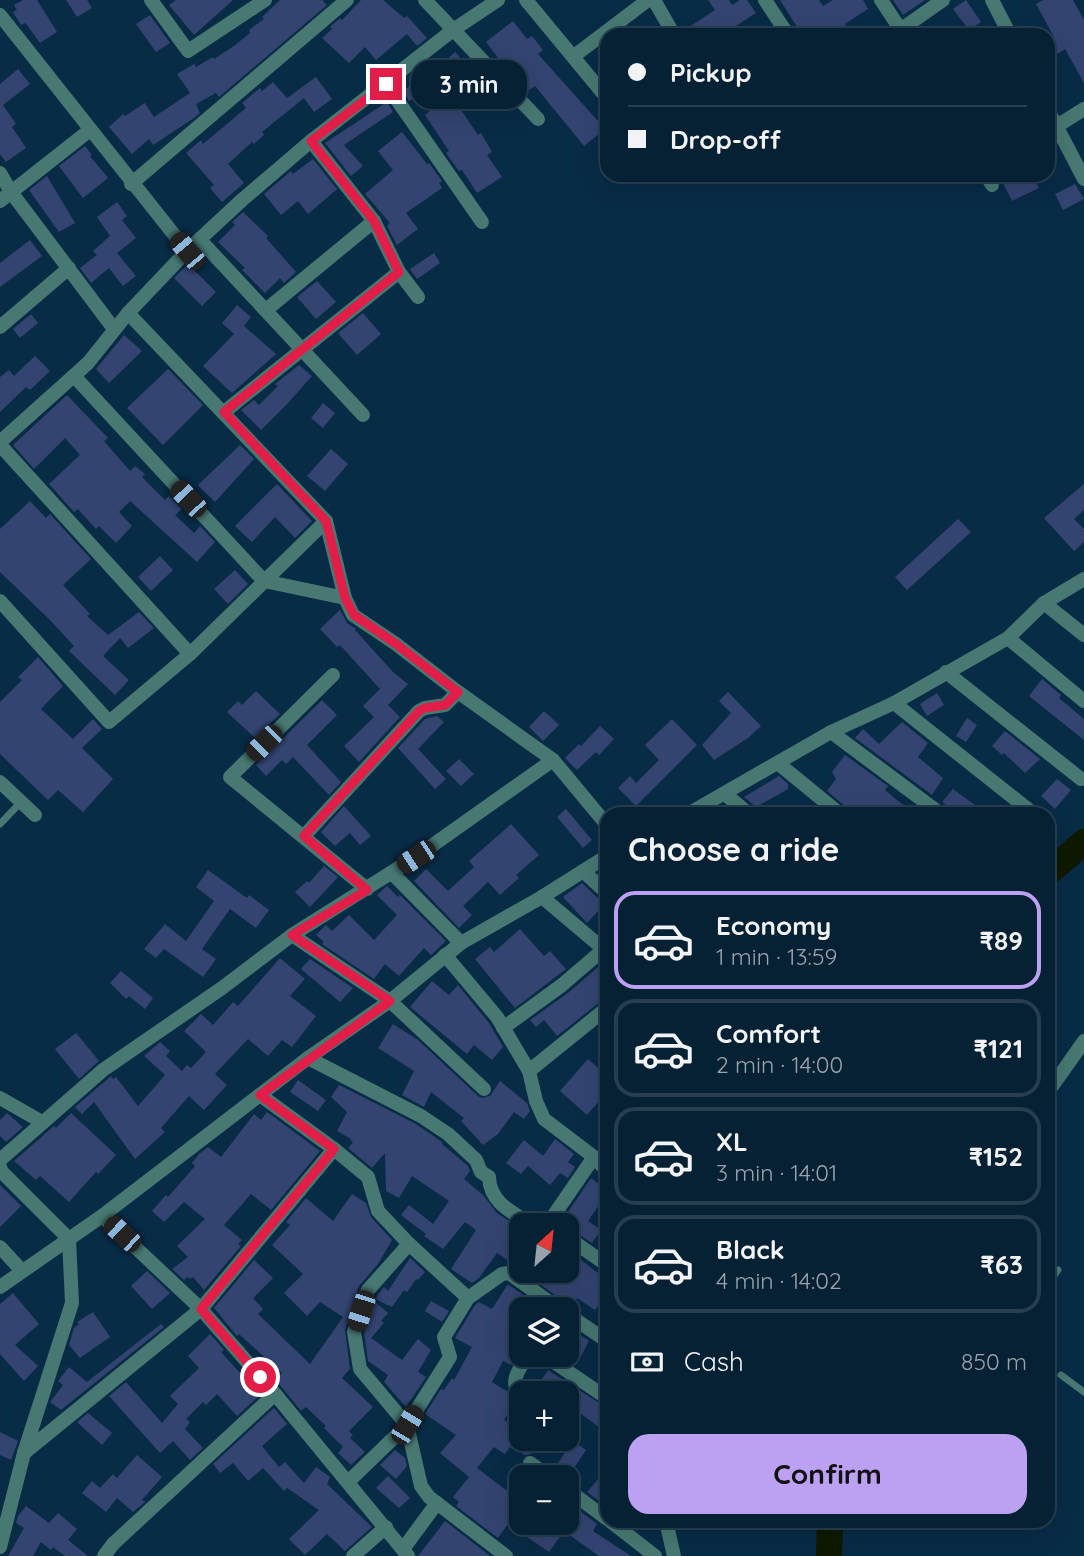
<!DOCTYPE html>
<meta charset="utf-8">
<style>
:root{--surface:#062034;--page:#142d40;--text:#f1f3f6;--muted:#98a3ac;--line:#273e4f;--accent:#bca0f2}
body{margin:0;font-family:Quicksand,sans-serif;background:var(--page);color:var(--text);height:100vh;display:flex;flex-direction:column;font-size:26px;white-space:nowrap}
*{box-sizing:border-box;margin:0}
p{font-size:23px;color:var(--muted)}
.icon{flex:none;width:38px;height:38px;fill:none;stroke:currentColor;stroke-width:2;stroke-linecap:round;stroke-linejoin:round}
.map{position:relative;flex:1;overflow:hidden}
.panel{position:absolute;left:600px;top:807px;width:455px;height:721px;display:flex;flex-direction:column;background:var(--surface);border-radius:21px;box-shadow:0 7px 28px #0002,0 0 0 2px var(--line)}
.panel>*{flex:none}
.guide{position:absolute;left:600px;top:28px;width:455px;height:154px;border-radius:21px;box-shadow:0 7px 28px #0002,0 0 0 2px var(--line);display:grid;align-content:center;height:154px;padding:0 28px;background:var(--surface)}
.needle{width:46px;rotate:27deg}
.fabs{position:absolute;left:509px;top:1213px;display:grid;gap:14px}
.fabs a{display:grid;place-items:center;width:70px;height:70px;border-radius:14px;background:var(--surface);box-shadow:0 7px 28px #0002,0 0 0 2px var(--line);font-size:35px}
.end{position:absolute;width:32px;height:32px;margin:-16px;border:9px solid #e11d48;background:#fff;box-shadow:0 0 0 4px #fff}
.from{border-radius:50%}
.bubble{position:absolute;height:49px;border-radius:21px;background:var(--surface);box-shadow:0 7px 28px #0002,0 0 0 2px var(--line);font-size:23px;font-weight:800;line-height:49px;text-align:center}
.car{position:absolute;width:21px;height:42px;margin:-21px -10px;border-radius:9px;box-shadow:0 0 5px 2px #0007;background:linear-gradient(#222 24%,#8ab4d8 0 40%,#222 0 76%,#8ab4d8 0 86%,#222 0)}
.guide b{display:flex;align-items:center;gap:24px;height:66px;font-size:26px}
.guide b+b{border-top:2px solid var(--line)}
.guide i{width:18px;height:18px;background:var(--text)}
ul{padding:0;list-style:none}
li{display:flex;align-items:center;gap:21px;height:98px;margin:0 14px 10px;padding:0 14px;border:4px solid var(--line);border-radius:21px}
li div{flex:1}
li b{display:block;font-size:26px}
li em{font-style:normal;font-weight:800}
li.current{border-color:var(--accent)}
li>.icon{width:63px;height:63px;stroke-width:1.5}
h2{padding:0 28px;font-size:32px;line-height:84px}
.pay{display:flex;align-items:center;gap:18px;height:77px;padding:0 28px;font-size:26px}
.pay p{margin-inline-start:auto}
.cta{display:flex;gap:14px;margin-top:auto;padding:14px 28px}
.cta a{flex:1;height:80px;border-radius:21px;background:var(--accent);color:#111;font-size:28px;font-weight:800;line-height:80px;text-align:center}
.map>svg:first-child{display:block}
</style>
<div class="map">
<svg width="1084" height="1556" viewBox="0 0 1084 1556">
<rect width="100%" height="100%" fill="#082b46"/>
<g fill="none" stroke-linecap="round" stroke-linejoin="round">
<g stroke="#0f1901" stroke-width="26">
<polyline points="1048,873 1084,842"/>
<polyline points="829,1556 830,1521"/>
</g>
</g>
<g fill="#334471">
<polygon points="23,0 37,0 57,32 40,43 27,25 25,23 21,25 13,12 17,10 14,5"/>
<polygon points="66,0 87,0 92,8 77,17"/>
<polygon points="176,0 233,0 194,35 169,5"/>
<polygon points="280,0 322,0 327,5 219,97 216,93 196,104 200,113 194,118 153,145 149,139 132,154 109,127 123,114 125,116 145,103 154,117 190,93 177,74 194,64 196,67 213,57 214,59 234,46 250,33 249,30 264,19 262,17"/>
<polygon points="361,0 383,0 404,18 407,16 427,38 417,46 407,34 376,60 365,47 349,63 322,38 332,29 330,27 340,18 342,20"/>
<polygon points="708,0 729,0 732,5 740,0 747,0 756,13 722,35 684,35 683,31 715,10"/>
<polygon points="780,0 819,0 823,6 833,0 863,0 868,9 845,24 851,35 802,35"/>
<polygon points="893,0 925,0 903,15"/>
<polygon points="966,0 981,22 969,30 953,9"/>
<polygon points="1043,0 1073,0 1084,20 1084,83 1065,49 1048,60 1048,41 1054,37 1036,4"/>
<polygon points="150,15 170,43 156,52 136,24"/>
<polygon points="513,21 527,39 532,36 543,50 538,54 605,129 584,146 535,86 529,90 516,74 512,78 500,65 502,63 486,42"/>
<polygon points="455,52 481,80 469,91 454,70 409,101 403,91 434,68 436,70"/>
<polygon points="18,69 30,84 3,105 16,124 12,127 26,148 6,162 0,154 0,84"/>
<polygon points="316,77 332,99 314,112 304,98 262,132 264,135 254,144 252,142 228,164 244,183 222,202 210,188 214,185 186,153 201,140 203,144 246,108 242,103 260,88 262,91 273,82 287,98"/>
<polygon points="451,95 478,135 481,133 492,152 487,155 502,177 477,193 462,170 459,171 446,153 449,151 425,115"/>
<polygon points="387,102 393,112 344,145 363,166 351,176 325,143"/>
<polygon points="402,132 427,164 429,163 442,181 439,183 442,188 406,213 418,229 397,245 387,226 390,223 365,194 393,170 378,151"/>
<polygon points="85,146 92,155 90,156 108,178 83,198 59,166"/>
<polygon points="313,159 337,189 308,214 298,201 281,215 264,194 291,171 293,174"/>
<polygon points="999,175 1033,175 1039,188 1012,201"/>
<polygon points="47,176 75,223 59,232 29,190"/>
<polygon points="1075,184 1084,199 1063,210 1055,194"/>
<polygon points="117,202 127,216 122,220 136,238 117,253 136,276 123,286 109,268 91,283 80,268 97,255 93,251 110,236 97,217"/>
<polygon points="243,212 268,236 266,238 296,272 284,283 280,278 265,293 242,270 245,268 218,242 235,225 232,222"/>
<polygon points="30,240 42,256 0,287 0,263"/>
<polygon points="434,253 440,263 417,279 410,269"/>
<polygon points="188,264 216,292 202,306 174,278"/>
<polygon points="317,281 336,302 316,319 297,297"/>
<polygon points="237,305 251,317 244,326 276,354 232,393 203,366 234,334 222,323"/>
<polygon points="363,313 381,334 357,355 338,333"/>
<polygon points="31,314 38,323 20,338 13,329"/>
<polygon points="124,335 142,351 109,383 96,369"/>
<polygon points="35,356 50,371 30,390 26,387 0,412 0,377 9,370 14,376"/>
<polygon points="299,365 312,376 288,403 261,430 241,410 254,400 259,405 278,386 275,384"/>
<polygon points="168,369 203,405 163,445 127,408"/>
<polygon points="67,395 108,438 104,441 130,471 135,466 145,474 142,477 165,500 169,496 182,509 175,515 194,533 200,526 215,542 197,562 130,501 119,512 132,526 116,543 99,526 96,529 78,509 74,512 49,484 80,455 65,438 34,469 13,445"/>
<polygon points="323,403 335,413 323,428 311,418"/>
<polygon points="240,445 254,459 215,502 198,485"/>
<polygon points="331,449 348,464 325,491 307,476"/>
<polygon points="277,484 312,521 295,538 275,517 252,542 235,526"/>
<polygon points="1084,484 1084,510 1074,519 1084,529 1084,542 1074,551 1044,518"/>
<polygon points="30,501 46,518 50,514 91,559 63,585 90,614 87,616 108,635 139,612 154,628 128,648 120,638 103,656 129,680 115,695 69,651 74,646 49,619 0,572 0,529"/>
<polygon points="958,519 971,532 907,590 895,577"/>
<polygon points="160,556 173,570 151,591 138,577"/>
<polygon points="235,570 248,584 228,604 214,589"/>
<polygon points="340,610 347,623 356,629 355,630 393,672 408,684 388,705 400,717 359,762 344,746 374,717 363,706 380,689 340,645 337,647 320,629"/>
<polygon points="38,657 63,686 41,709 73,739 93,719 102,729 82,748 113,779 83,812 58,790 48,800 0,754 0,702 22,680 18,677"/>
<polygon points="1042,679 1061,695 1059,698 1084,719 1084,740 1029,696"/>
<polygon points="256,691 280,714 255,738 227,712 238,701 242,705"/>
<polygon points="728,692 761,726 748,738 714,760 702,745 731,713 719,701"/>
<polygon points="937,693 944,705 927,716 920,704"/>
<polygon points="322,700 337,715 307,745 341,782 329,795 293,757 286,764 282,760 266,776 256,765"/>
<polygon points="544,711 559,725 543,741 529,727"/>
<polygon points="437,716 444,722 418,749 446,779 435,789 398,748 425,719"/>
<polygon points="967,718 977,725 966,742 956,736"/>
<polygon points="672,719 697,745 636,806 618,788 630,776 636,783 659,760 645,745"/>
<polygon points="902,722 928,743 918,757 943,778 932,795 855,738 863,729 879,744"/>
<polygon points="600,726 614,739 599,755 596,752 577,770 565,758 579,744 581,746"/>
<polygon points="1005,731 1040,759 1025,773 1004,753 1002,755 992,746"/>
<polygon points="845,755 888,786 885,790 898,801 918,814 849,814 846,807 827,791 836,779 832,772"/>
<polygon points="459,759 474,774 461,786 446,771"/>
<polygon points="779,776 788,784 788,789 756,807 744,797"/>
<polygon points="1057,779 1071,790 1055,809 1041,796"/>
<polygon points="953,789 987,814 958,814 942,802"/>
<polygon points="344,806 371,836 360,845 350,833 335,846 321,832"/>
<polygon points="566,809 592,840 583,848 557,817"/>
<polygon points="511,824 539,855 516,875 519,878 500,895 488,882 463,906 472,915 459,928 414,881 426,869 448,891 474,867 469,861"/>
<polygon points="324,866 338,877 310,907 295,892 307,881 309,883"/>
<polygon points="208,870 247,898 249,895 269,910 256,928 230,909 202,949 216,959 203,977 164,949 156,958 144,949 165,924 186,941 214,901 196,887"/>
<polygon points="582,883 600,900 607,902 587,923 563,897"/>
<polygon points="387,886 398,897 400,895 446,941 431,955 424,948 399,976 385,964 374,979 322,944 324,942 316,935 326,925 332,931 349,915 374,940 397,915 377,895"/>
<polygon points="520,929 544,956 550,951 566,969 515,1008 475,959 490,947 494,952"/>
<polygon points="280,958 305,979 290,996 316,1016 292,1047 282,1040 268,1056 248,1039 215,1074 227,1085 204,1110 189,1096 161,1128 165,1132 135,1159 94,1102 82,1114 75,1107 111,1076 113,1079 116,1077 138,1106 165,1075 144,1056 160,1042 170,1051 166,1056 182,1071 187,1065 191,1068 206,1052 184,1031 201,1014 213,1025 233,1002 238,1006"/>
<polygon points="310,959 353,988 340,1002 301,969"/>
<polygon points="605,961 607,961 607,999 601,1001 557,1036 544,1020 536,1027 530,1020 568,993"/>
<polygon points="121,971 153,998 145,1009 129,996 126,999 110,983"/>
<polygon points="432,981 449,995 458,985 489,1023 503,1047 492,1060 474,1045 467,1054 410,1007"/>
<polygon points="393,1024 418,1040 478,1096 482,1098 490,1096 500,1081 527,1103 530,1111 524,1119 514,1112 498,1134 483,1145 461,1121 464,1118 431,1092 424,1107 402,1095 414,1071 378,1048"/>
<polygon points="76,1033 99,1061 79,1079 55,1049"/>
<polygon points="588,1059 607,1076 607,1092 587,1115 560,1091"/>
<polygon points="298,1080 326,1100 318,1111 290,1092"/>
<polygon points="339,1085 416,1124 442,1142 442,1144 468,1166 470,1171 464,1179 483,1195 497,1213 522,1230 522,1270 497,1253 479,1278 472,1283 451,1269 476,1230 465,1222 443,1249 424,1236 426,1234 401,1215 409,1205 433,1224 449,1201 412,1176 399,1198 386,1191 385,1153 372,1168 348,1148 353,1142 350,1140 351,1139 337,1131 347,1112 331,1097"/>
<polygon points="267,1112 320,1151 271,1210 251,1194 224,1225 242,1240 238,1244 241,1246 204,1290 193,1277 190,1279 188,1277 184,1280 172,1269 188,1257 177,1246 205,1219 184,1202 164,1222 152,1211 166,1195 168,1197 195,1166 192,1163 199,1154 208,1147 221,1157 254,1114 261,1120"/>
<polygon points="7,1113 23,1127 6,1142 0,1136 0,1120"/>
<polygon points="71,1113 116,1155 98,1174 96,1172 69,1202 40,1176 36,1180 14,1161 54,1126 56,1128"/>
<polygon points="555,1139 574,1154 568,1162 575,1167 568,1178 560,1173 550,1185 528,1166 521,1174 506,1163 524,1140 543,1156"/>
<polygon points="591,1178 607,1190 607,1206 601,1202 588,1221 601,1230 592,1243 567,1227 567,1225 560,1224"/>
<polygon points="0,1185 21,1206 0,1227"/>
<polygon points="352,1194 366,1203 371,1217 392,1240 378,1264 359,1286 345,1330 350,1369 342,1378 373,1407 349,1431 353,1435 350,1438 365,1452 351,1465 338,1453 343,1447 324,1428 326,1426 306,1407 301,1411 276,1380 282,1373 239,1334 237,1336 214,1308 254,1260 273,1278 253,1298 263,1309 258,1314 310,1364 343,1317 320,1302 307,1316 284,1293 303,1274 272,1245 290,1225 286,1222 306,1198 333,1221"/>
<polygon points="567,1249 607,1280 607,1292 595,1310 577,1298 571,1305 567,1304 533,1279 540,1270 567,1270"/>
<polygon points="410,1258 425,1272 418,1280 416,1279 407,1292 404,1290 392,1307 375,1299 384,1287 388,1291"/>
<polygon points="147,1271 170,1293 152,1309 131,1286"/>
<polygon points="508,1284 538,1306 536,1309 522,1309 522,1319 511,1336 522,1344 522,1347 511,1365 503,1361 492,1382 508,1392 515,1403 504,1420 521,1431 522,1438 526,1438 537,1447 531,1454 525,1455 510,1447 505,1454 494,1447 477,1468 511,1494 522,1480 522,1522 567,1522 567,1501 597,1524 593,1531 631,1556 599,1556 564,1531 549,1552 508,1524 498,1538 456,1506 459,1502 453,1497 469,1477 440,1453 456,1435 425,1414 441,1389 444,1390 452,1378 454,1380 472,1347 455,1338 475,1305 479,1302 492,1309"/>
<polygon points="13,1293 39,1324 15,1345 38,1366 24,1381 0,1354 0,1304"/>
<polygon points="374,1301 388,1313 381,1321 384,1323 371,1338 402,1360 418,1339 431,1350 418,1372 426,1377 406,1407 384,1382 388,1375 368,1361 364,1333"/>
<polygon points="431,1301 449,1311 442,1322 425,1311"/>
<polygon points="93,1312 110,1337 80,1358 69,1345 74,1328 79,1324 77,1322"/>
<polygon points="161,1324 164,1327 61,1410 50,1402 63,1385 58,1381 69,1367 87,1382"/>
<polygon points="567,1326 589,1341 580,1358 567,1351"/>
<polygon points="210,1334 224,1350 221,1352 260,1395 237,1416 217,1394 206,1405 203,1402 186,1419 190,1422 185,1429 203,1448 190,1460 173,1441 160,1453 109,1396 126,1382 162,1423 178,1404 170,1396 199,1368 188,1356"/>
<polygon points="548,1370 607,1408 607,1416 599,1427 577,1411 582,1405 567,1395 567,1393 542,1379"/>
<polygon points="274,1408 287,1424 262,1446 279,1467 285,1462 304,1483 316,1467 330,1477 327,1484 372,1527 345,1551 327,1534 305,1555 289,1539 319,1510 287,1488 284,1491 263,1468 248,1481 233,1463 220,1473 213,1464"/>
<polygon points="88,1413 112,1433 102,1445 77,1422"/>
<polygon points="0,1432 18,1441 11,1460 0,1455"/>
<polygon points="570,1445 579,1445 586,1450 568,1477 560,1477 555,1468"/>
<polygon points="395,1450 405,1458 407,1466 396,1479 380,1465"/>
<polygon points="137,1455 162,1477 142,1500 145,1502 133,1512 117,1498 106,1512 82,1493 92,1481 100,1488 113,1474 117,1478"/>
<polygon points="388,1476 410,1498 399,1508 376,1488"/>
<polygon points="599,1478 607,1485 607,1507 587,1492"/>
<polygon points="26,1506 49,1523 58,1513 77,1529 68,1540 88,1556 65,1556 53,1547 51,1550 41,1542 33,1556 8,1556 24,1528 16,1523 18,1516"/>
<polygon points="445,1521 490,1556 418,1556"/>
</g>
<g fill="none" stroke-linecap="round" stroke-linejoin="round">
<g stroke="#477872" stroke-width="7">
<polyline points="0,824 21,802"/>
<polyline points="1048,1284 1058,1270"/>
<polyline points="1061,1375 1084,1392"/>
</g>
<g stroke="#477872" stroke-width="14">
<polyline points="151,0 188,51 265,0"/>
<polyline points="425,0 538,119"/>
<polyline points="526,0 607,98"/>
<polyline points="654,0 674,35"/>
<polyline points="765,0 788,35"/>
<polyline points="881,0 904,35"/>
<polyline points="992,0 1010,35"/>
<polyline points="0,15 187,251"/>
<polyline points="893,35 943,0"/>
<polyline points="574,56 648,0"/>
<polyline points="386,84 482,222"/>
<polyline points="1048,110 1084,179"/>
<polyline points="1057,126 1084,109"/>
<polyline points="311,141 374,221 399,272 418,297"/>
<polyline points="0,173 11,192 114,329"/>
<polyline points="986,175 992,185"/>
<polyline points="131,184 347,0"/>
<polyline points="0,201 90,130"/>
<polyline points="201,241 363,415"/>
<polyline points="266,310 374,221"/>
<polyline points="128,313 326,521 345,598 353,615 396,644 458,692 553,760 607,825"/>
<polyline points="0,327 69,268"/>
<polyline points="74,376 264,581 345,598"/>
<polyline points="224,412 399,272"/>
<polyline points="0,442 88,363 128,313 187,251 242,200 311,141 453,30 498,0"/>
<polyline points="0,445 190,654"/>
<polyline points="0,601 109,722 190,654 326,521"/>
<polyline points="1044,603 1084,635"/>
<polyline points="1008,638 1084,701"/>
<polyline points="946,672 1081,779"/>
<polyline points="333,675 230,777 367,889"/>
<polyline points="894,703 1034,814"/>
<polyline points="831,732 941,814"/>
<polyline points="779,764 840,814"/>
<polyline points="0,782 35,815"/>
<polyline points="725,794 749,814"/>
<polyline points="304,836 419,711 425,708 445,705 458,692"/>
<polyline points="583,871 607,893"/>
<polyline points="392,873 461,943"/>
<polyline points="542,897 607,952"/>
<polyline points="292,935 390,1001 484,1089"/>
<polyline points="445,955 497,1017 529,1071 536,1101 544,1119 594,1157 607,1171"/>
<polyline points="503,1028 562,985 604,949"/>
<path d="M308 1058 421 1116 448 1134 476 1160 481 1172 489 1177C490 1203 512 1212 532 1225"/>
<polyline points="529,1071 607,1008"/>
<polyline points="1048,1092 1084,1041"/>
<polyline points="260,1095 334,1149"/>
<polyline points="0,1098 42,1122"/>
<polyline points="0,1160 103,1070 222,988 292,935 416,857 553,760"/>
<polyline points="0,1167 2,1172 69,1239 72,1303 24,1453 0,1547"/>
<polyline points="102,1216 201,1309 275,1394 408,1556"/>
<polyline points="547,1225 594,1157"/>
<polyline points="567,1237 607,1265"/>
<polyline points="0,1247 22,1271"/>
<polyline points="468,1298 444,1337 450,1357 407,1425 421,1486 429,1497 506,1556"/>
<polyline points="567,1314 607,1341"/>
<polyline points="542,1354 607,1398"/>
<path d="M522 1396C507 1382 520 1369 528 1354"/>
<polyline points="567,1432 574,1437"/>
<polyline points="24,1453 201,1309 334,1149 368,1177 378,1211 409,1244 468,1298 502,1274 509,1273 559,1309"/>
<polyline points="530,1463 550,1477"/>
<polyline points="348,1482 407,1425 360,1369 354,1332 368,1290 409,1244"/>
<polyline points="567,1489 607,1519"/>
<polyline points="610,1521 655,1556"/>
<polyline points="666,1521 674,1556"/>
<polyline points="403,1549 437,1503"/>
<polyline points="104,1556 113,1544 275,1394"/>
<polyline points="353,1556 386,1527"/>
</g>
<g stroke="#477872" stroke-width="14">
<polyline points="688,814 831,732 894,703 1008,638 1044,603 1084,579"/>
<polyline points="0,1287 102,1216 308,1058 390,1001 461,943 542,897 607,856"/>
</g>
</g>
<g fill="none" stroke-linecap="round" stroke-linejoin="round">
<polyline stroke="#e11d48" stroke-width="9" points="260,1377 201,1309 334,1149 260,1095 390,1001 292,935 367,890 304,836 419,711 425,708 445,705 458,692 396,644 354,615 345,598 326,521 224,412 399,272 374,221 311,141 386,84"/>
</g>
</svg>
<div class="fabs">
<a><svg class="needle" viewBox="-14 -14 28 28"><path d="M0-13l5 13h-10z" fill="#e53935"/><path d="M0 13l5-13h-10z" fill="#98a3ac"/></svg></a>
<a><svg class="icon" aria-label="layers" viewBox="0 0 24 24"><path d="M12 4l9 5-9 5-9-5zM3 14l9 5 9-5"/></svg></a>
<a>+</a>
<a>−</a>
</div>
<i class="end from" style="left:260px;top:1377px"></i>
<i class="end" style="left:386px;top:84px"></i>
<div class="bubble" style="left:411px;top:60px;width:116px">3 min</div>
<i class="car" style="left:187px;top:251px;rotate:320deg"></i>
<i class="car" style="left:188px;top:499px;rotate:317deg"></i>
<i class="car" style="left:264px;top:743px;rotate:225deg"></i>
<i class="car" style="left:416px;top:857px;rotate:237deg"></i>
<i class="car" style="left:122px;top:1234px;rotate:313deg"></i>
<i class="car" style="left:361px;top:1311px;rotate:198deg"></i>
<i class="car" style="left:407px;top:1425px;rotate:31deg"></i>
<div class="guide">
<b><i class="from"></i>Pickup</b>
<b><i></i>Drop-off</b>
</div>
<section class="panel">
<h2>Choose a ride</h2>
<ul>
<li class="current"><svg class="icon" aria-label="car" viewBox="0 0 24 24"><path d="M5 17H2v-5l4-1 3-4h7l3 4 3 1v5h-3M9 17h6M6 11h13"/><circle cx="7" cy="17" r="2"/><circle cx="17" cy="17" r="2"/></svg><div><b>Economy</b><p>1 min · 13:59</p></div><em>₹89</em></li>
<li><svg class="icon" aria-label="car" viewBox="0 0 24 24"><path d="M5 17H2v-5l4-1 3-4h7l3 4 3 1v5h-3M9 17h6M6 11h13"/><circle cx="7" cy="17" r="2"/><circle cx="17" cy="17" r="2"/></svg><div><b>Comfort</b><p>2 min · 14:00</p></div><em>₹121</em></li>
<li><svg class="icon" aria-label="car" viewBox="0 0 24 24"><path d="M5 17H2v-5l4-1 3-4h7l3 4 3 1v5h-3M9 17h6M6 11h13"/><circle cx="7" cy="17" r="2"/><circle cx="17" cy="17" r="2"/></svg><div><b>XL</b><p>3 min · 14:01</p></div><em>₹152</em></li>
<li><svg class="icon" aria-label="car" viewBox="0 0 24 24"><path d="M5 17H2v-5l4-1 3-4h7l3 4 3 1v5h-3M9 17h6M6 11h13"/><circle cx="7" cy="17" r="2"/><circle cx="17" cy="17" r="2"/></svg><div><b>Black</b><p>4 min · 14:02</p></div><em>₹63</em></li>
</ul>
<div class="pay"><svg class="icon" aria-label="cash" viewBox="0 0 24 24"><path d="M3 7h18v10H3z"/><circle cx="12" cy="12" r="2"/></svg>Cash<p>850 m</p></div>
<div class="cta"><a>Confirm</a></div>
</section>
</div>
